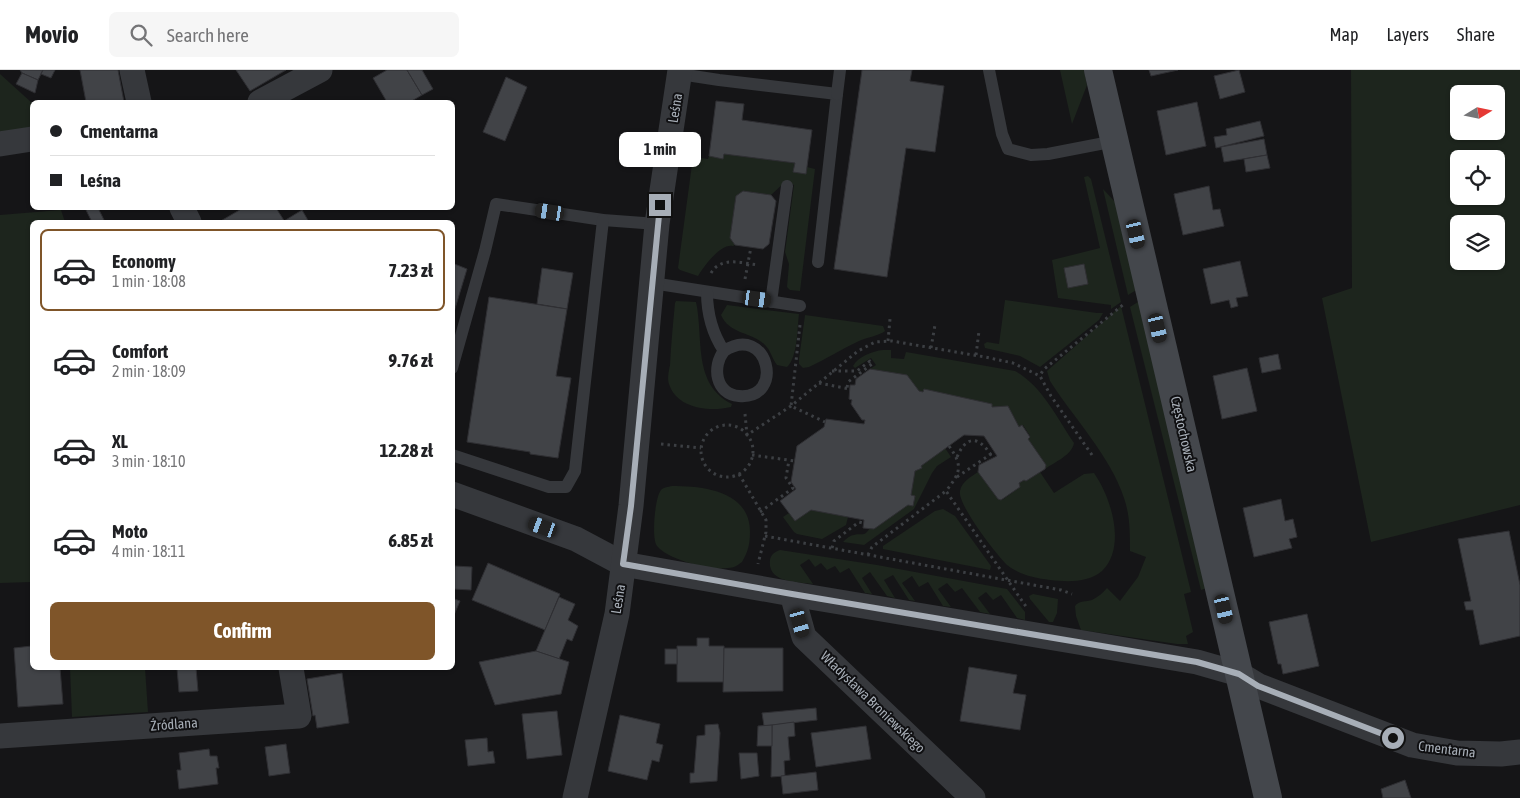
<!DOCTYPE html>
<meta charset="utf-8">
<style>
:root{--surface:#fff;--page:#f6f6f6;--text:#202124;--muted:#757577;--line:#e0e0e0;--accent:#7f5529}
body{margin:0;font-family:"Asap Condensed",sans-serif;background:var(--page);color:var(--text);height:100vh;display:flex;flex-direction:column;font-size:19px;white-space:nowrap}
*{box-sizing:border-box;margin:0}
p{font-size:16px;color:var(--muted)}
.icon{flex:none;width:28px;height:28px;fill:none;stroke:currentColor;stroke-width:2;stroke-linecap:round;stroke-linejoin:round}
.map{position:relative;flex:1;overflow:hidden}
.details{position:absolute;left:30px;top:150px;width:425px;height:450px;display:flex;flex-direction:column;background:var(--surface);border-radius:8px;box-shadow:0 1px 4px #0004}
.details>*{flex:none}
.banner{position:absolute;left:30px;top:30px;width:425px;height:110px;border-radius:8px;box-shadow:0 1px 4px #0004;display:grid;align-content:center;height:110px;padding:0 20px;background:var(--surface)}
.needle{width:32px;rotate:80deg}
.controls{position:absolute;left:1450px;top:15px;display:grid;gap:10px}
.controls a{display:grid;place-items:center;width:55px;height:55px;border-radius:8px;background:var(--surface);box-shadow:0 1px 4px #0004;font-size:25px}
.end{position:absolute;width:22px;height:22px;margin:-11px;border:6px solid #a7aeb7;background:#111;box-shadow:0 0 0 2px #111}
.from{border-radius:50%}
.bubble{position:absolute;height:35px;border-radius:8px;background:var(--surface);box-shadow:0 1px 4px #0004;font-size:16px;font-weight:700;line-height:35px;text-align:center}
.car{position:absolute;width:15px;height:30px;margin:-15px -8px;border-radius:6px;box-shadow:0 0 4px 1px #0007;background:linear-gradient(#222 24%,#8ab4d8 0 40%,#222 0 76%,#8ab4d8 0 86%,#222 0)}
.banner b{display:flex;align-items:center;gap:18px;height:48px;font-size:19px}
.banner b+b{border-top:1px solid var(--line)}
.banner i{width:12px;height:12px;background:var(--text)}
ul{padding:9px 0 0;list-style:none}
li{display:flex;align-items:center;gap:15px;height:82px;margin:0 10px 8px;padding:0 10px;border:2px solid transparent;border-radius:8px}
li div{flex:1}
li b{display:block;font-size:19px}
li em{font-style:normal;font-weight:700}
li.current{border-color:var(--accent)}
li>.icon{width:45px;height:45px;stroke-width:1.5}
.action{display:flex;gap:10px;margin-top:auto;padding:10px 20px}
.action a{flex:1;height:58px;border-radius:8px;background:var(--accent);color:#fff;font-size:20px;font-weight:700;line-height:58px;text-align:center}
header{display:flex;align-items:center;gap:30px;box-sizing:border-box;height:70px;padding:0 25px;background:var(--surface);border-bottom:1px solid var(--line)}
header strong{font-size:24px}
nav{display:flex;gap:28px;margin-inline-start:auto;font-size:18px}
.search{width:350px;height:45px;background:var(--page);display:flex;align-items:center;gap:12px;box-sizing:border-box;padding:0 18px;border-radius:8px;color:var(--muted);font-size:19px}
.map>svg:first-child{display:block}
</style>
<header>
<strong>Movio</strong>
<div class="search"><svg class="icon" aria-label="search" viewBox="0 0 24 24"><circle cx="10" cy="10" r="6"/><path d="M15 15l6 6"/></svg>Search here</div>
<nav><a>Map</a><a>Layers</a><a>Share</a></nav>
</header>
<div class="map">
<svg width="1520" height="728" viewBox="0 0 1520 728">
<rect width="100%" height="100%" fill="#151517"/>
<g fill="#1d251d" fill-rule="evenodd">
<polygon points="1060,0 1084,0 1087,15 1072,54"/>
<path d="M1351 0H1520V435L1371 472 1322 228 1352 218ZM1459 24H1496V61H1459ZM1459 89H1496V126H1459ZM1459 154H1496V191H1459Z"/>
<polygon points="0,4 32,33 32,58 0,63"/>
<path d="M724 84 795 93 794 102 806 104 807 97 815 99 800 221 790 220 787 217 789 194 785 182 794 115 785 112 771 125 743 121 736 126 730 168 735 175 733 176C721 173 704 196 698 206L680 200 678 198 693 87 708 89 709 86 723 89Z"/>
<polygon points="1088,106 1091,109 1121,232 1111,239 1111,235 1058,228 1052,190 1100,178 1084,107"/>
<polygon points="1103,119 1116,133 1138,219 1128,225"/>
<polygon points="61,140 65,152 32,152 32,512 0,513 0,145"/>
<polygon points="1005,230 1097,243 1103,243 1099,250 1040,297 1020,286 985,278 984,274 987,272 999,274"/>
<polygon points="1141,230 1207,518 1201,520 1130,237"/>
<path d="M676 231 696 232C704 268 692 314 732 334L731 337C710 342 677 339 669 314 667 308 669 300 670 295 671 274 673 254 675 233Z"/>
<path d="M727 235 799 244C797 258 798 287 787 297L777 295C772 289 771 280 764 274 751 262 729 264 721 245Z"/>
<path d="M1121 236 1191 522 1184 524 1193 562 1186 566 1188 574H1177L1081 560 1076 546 1075 536C1080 530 1086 532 1092 530 1098 527 1103 523 1107 518L1120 531 1138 507 1146 487 1130 481C1130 463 1130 445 1124 428 1111 387 1073 347 1050 311L1047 301Z"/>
<path d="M805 245 883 256 885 261C879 266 867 267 859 271 842 279 826 289 809 297L803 298 799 294V289Z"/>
<path d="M883 280H891V288L904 289 906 282 1015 301C1042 316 1057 348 1074 373 1072 385 1055 392 1045 399L1046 395 1028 369 1030 366 1023 355 1019 357 1008 336 992 337 924 320 923 322 919 321 906 305 870 299 876 295 871 288 855 298 853 296C858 287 872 281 883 280Z"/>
<path d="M945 378 951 387 937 396 932 403 914 439 864 475 843 472C845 470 850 465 854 465 861 463 865 467 869 459H874L908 435 913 436 915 426 911 425 915 401 922 398 921 396Z"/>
<path d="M978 402 998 429 1002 430 1020 417 1019 413 1024 410 1026 411 1040 402 1054 423 1084 404 1094 403C1111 427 1127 477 1102 501 1088 513 1067 512 1050 510 1034 508 1020 505 1007 495 996 484 957 434 960 421 962 411 971 407 978 402Z"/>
<path d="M672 416C704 416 750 421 750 462 750 474 748 482 742 492 738 495 734 498 728 498 712 501 668 490 657 476 651 468 655 427 661 420 664 417 668 417 672 416Z"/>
<polygon points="943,439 955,446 991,496 990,500 883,479 883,476 935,441"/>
<polygon points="811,440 848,447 846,455 822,469 797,464 794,462 783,447 789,443 795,451"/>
<path d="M780 480 877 495 1007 519 1025 542V550L1017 548 1001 525 993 530 986 522 978 528 990 544 980 542 962 518 955 522 947 513 938 519 951 537 943 536 928 512 919 517 912 506 902 513 915 531 909 530 893 505 884 510 895 528 887 526 870 502 862 508 872 524 865 523 849 498 840 503 835 496 827 500 821 493 815 497 809 489 800 495 813 514C798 512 767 513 770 490 771 484 775 482 780 480Z"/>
<polygon points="1033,524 1058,529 1057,543 1053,552 1049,552 1030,529 1029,526"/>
<polygon points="70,598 145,598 148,642 72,647"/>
</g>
<g fill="#414347" stroke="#2f2f33">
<polygon points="20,0 43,0 38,10 22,3"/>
<polygon points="43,0 55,0 51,8 41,4"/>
<polygon points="80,0 118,0 124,32 86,32"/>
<polygon points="236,0 286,0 250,21"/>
<polygon points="387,0 407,0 422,25 410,32 387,32 373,8"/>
<polygon points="407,0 422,0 433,19 422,25"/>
<polygon points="862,0 912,0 910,11 944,16 935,82 906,78 887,207 834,199"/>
<polygon points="1149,0 1178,0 1151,6"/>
<polygon points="1239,0 1245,22 1220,29 1214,6"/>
<polygon points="22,3 38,10 35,23 16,14"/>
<polygon points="506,7 527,17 505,71 483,62"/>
<polygon points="716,31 744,34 742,50 812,60 806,104 793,102 795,93 724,84 723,89 709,86"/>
<polygon points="1197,32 1206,76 1166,85 1157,41"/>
<polygon points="1260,51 1264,66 1216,78 1214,67 1227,65 1226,59"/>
<polygon points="1264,69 1267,85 1224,92 1221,77"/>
<polygon points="1267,85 1270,98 1246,102 1244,89"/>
<polygon points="1209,116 1213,140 1220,139 1224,156 1183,165 1174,124"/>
<polygon points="743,121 771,125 776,131 769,174 763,179 735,175 730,168 736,126"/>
<polygon points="85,138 98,138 105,152 92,152"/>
<polygon points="243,138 276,138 285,152 219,152"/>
<polygon points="302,140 309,152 285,152 284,151"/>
<polygon points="1240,191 1248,226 1236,228 1238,236 1231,238 1229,230 1211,234 1203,199"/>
<polygon points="452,193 467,199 454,242 452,242"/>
<polygon points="1084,194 1088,214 1068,218 1064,198"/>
<polygon points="542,198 573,203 567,239 537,234"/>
<polygon points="489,227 567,239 556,306 571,308 558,388 530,384 530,382 467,372"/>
<polygon points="1278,284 1281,299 1262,303 1259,288"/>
<polygon points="1247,298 1257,341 1222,349 1213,306"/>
<polygon points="870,299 907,305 919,321 923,322 924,319 992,334 992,337 1008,336 1019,357 1022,355 1030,367 1028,369 1046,395 1045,399 1026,411 1024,410 1019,413 1020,417 1001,430 998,429 978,402 979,395 997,386 984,366 964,365 921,396 922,398 915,401 911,425 915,426 913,436 908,435 874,459 863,458 864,450 811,440 795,451 780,431 796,419 791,412 797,376 824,357 826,349 864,354 865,350 862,350 851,334 852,330 849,329 850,315 855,315 856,309"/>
<polygon points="1281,429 1285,451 1293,449 1297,467 1289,469 1292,478 1254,487 1243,438"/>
<polygon points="1509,461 1520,515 1520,566 1480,575 1473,540 1466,540 1464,532 1471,531 1458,469"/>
<polygon points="488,493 560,524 545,560 472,530"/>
<polygon points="455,496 472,497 471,520 453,519"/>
<polygon points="559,527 575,534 568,550 578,556 572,571 567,569 559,589 536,581"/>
<polygon points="452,528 460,531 454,545 452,544"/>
<polygon points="1307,544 1319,596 1283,604 1281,594 1278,594 1269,552"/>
<polygon points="697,568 709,568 709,576 724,576 725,612 677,612 677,576 697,576"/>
<polygon points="32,576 32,598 60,598 63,634 18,637 14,578"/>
<polygon points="724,578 783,578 783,621 723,622"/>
<rect x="665" y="579" width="12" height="15"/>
<polygon points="536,581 569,592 561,624 495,635 479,592"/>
<polygon points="969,597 1017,605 1013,623 1026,625 1020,660 960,651"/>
<polygon points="177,598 196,598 198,621 179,622"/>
<polygon points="342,603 349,653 317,658 315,645 313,646 307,609"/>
<polygon points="816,638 817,650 764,656 762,643"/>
<polygon points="557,641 562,685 527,689 522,644"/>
<polygon points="620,645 660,654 656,673 663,675 659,692 652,690 647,710 608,701"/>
<polygon points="794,652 795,666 788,667 790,690 784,691 785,706 771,707 772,655"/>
<polygon points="718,654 720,663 717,711 690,713 690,703 694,703 697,666 705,665 705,655"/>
<polygon points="772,655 772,676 757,676 758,656"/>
<polygon points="866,656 871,689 816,697 811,663"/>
<polygon points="487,668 488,682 493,681 495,693 468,696 465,670"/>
<polygon points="286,674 290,703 269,706 265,677"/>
<polygon points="209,679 210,686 217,686 219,698 216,698 218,714 179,719 177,700 181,700 179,683"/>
<polygon points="739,683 757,683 759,706 741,709"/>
<polygon points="816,702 818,720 783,724 781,706"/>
<polygon points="1405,710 1411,728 1383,728 1381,719"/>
</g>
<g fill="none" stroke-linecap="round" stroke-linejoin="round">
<g stroke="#3c3f43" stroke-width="3" stroke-dasharray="2.5 4" stroke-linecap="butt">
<path d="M711 203C721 186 742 193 758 195"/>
<polyline points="745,209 751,177"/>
<polyline points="800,255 791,336 825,352"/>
<polyline points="888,271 890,249"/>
<polyline points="931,278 935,255"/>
<polyline points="976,285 979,261"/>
<polyline points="832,301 857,301 870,291 872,294 848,312 847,318"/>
<polyline points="819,313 850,319"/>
<polyline points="745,344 747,365 791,336 858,281 875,272 892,271 985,287 1013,293 1040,306"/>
<circle cx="727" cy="381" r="26"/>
<polyline points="661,374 701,378"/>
<path d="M949 376C963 396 961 402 946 421L1027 538"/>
<polyline points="752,385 795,391"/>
<polyline points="1092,385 1051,326 1040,306 1043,300 1124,234"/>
<path d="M957 387C966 366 978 365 991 385"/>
<polyline points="739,404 766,450 766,462 758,494"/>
<polyline points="957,407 994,382"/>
<polyline points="760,442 793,418 786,408 789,390"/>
<polyline points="765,466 1061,520 1072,524"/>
<polyline points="832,478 834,471 859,452 863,453"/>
<polyline points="868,485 872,477 946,421"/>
</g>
<g stroke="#36383c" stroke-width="12">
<polyline points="989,0 1002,64 1008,79 1031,85 1048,84 1115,71"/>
<polyline points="680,4 719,10 837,24 818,192"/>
<polyline points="837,24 840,0"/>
<polyline points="652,213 800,236"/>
<path d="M707 222C707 244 712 263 724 281 712 296 715 324 739 326 786 330 768 252 724 281"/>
<polyline points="771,232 787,116"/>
<polyline points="452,298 485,181 496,134 603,150 657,154"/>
<polyline points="452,385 549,417 566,417 575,401 603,150"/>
</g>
<g stroke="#36383c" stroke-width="25">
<polyline points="132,0 139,32"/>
<polyline points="260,32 320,0"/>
<polyline points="0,74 32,69"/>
<polyline points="182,138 189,152"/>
<polyline points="452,424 576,469 623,494 792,524 1197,592 1239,604 1259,616 1412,675 1457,683 1501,684 1520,682"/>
<polyline points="792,524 804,567 973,728"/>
<polyline points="0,666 299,646 291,598"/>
<polyline points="575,728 617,544 631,436 657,154 680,0"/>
</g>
<polyline stroke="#44474c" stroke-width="28" points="1098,0 1268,728"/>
</g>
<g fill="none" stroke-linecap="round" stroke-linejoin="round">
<polyline stroke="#a7aeb7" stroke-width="6" points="660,135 631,436 623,494 792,524 1197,592 1239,604 1258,616 1393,668"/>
</g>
<g text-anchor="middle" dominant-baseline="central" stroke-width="4" stroke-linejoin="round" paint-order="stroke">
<g font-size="14" fill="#a7aeb7" stroke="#101012">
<text transform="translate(675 38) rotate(-81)">Leśna</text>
<text transform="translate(1184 364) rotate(77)">Częstochowska</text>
<text transform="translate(618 529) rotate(-81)">Leśna</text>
<text transform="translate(873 632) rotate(44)">Władysława Broniewskiego</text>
<text transform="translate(174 654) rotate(-4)">Źródlana</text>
<text transform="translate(1447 679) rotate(7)">Cmentarna</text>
</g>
</g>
</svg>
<div class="controls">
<a><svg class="needle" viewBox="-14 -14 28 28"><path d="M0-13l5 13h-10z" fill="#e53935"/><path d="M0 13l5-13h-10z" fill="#757577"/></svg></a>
<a><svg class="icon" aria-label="locate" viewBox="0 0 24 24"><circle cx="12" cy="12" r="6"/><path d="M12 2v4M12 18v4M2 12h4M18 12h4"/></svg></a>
<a><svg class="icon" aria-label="layers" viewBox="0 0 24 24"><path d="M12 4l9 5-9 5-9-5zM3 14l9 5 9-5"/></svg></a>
</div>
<i class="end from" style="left:1393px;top:668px"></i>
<i class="end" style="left:660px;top:135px"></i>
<div class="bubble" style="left:619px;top:62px;width:82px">1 min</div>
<i class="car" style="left:550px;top:142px;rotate:279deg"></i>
<i class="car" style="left:1136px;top:164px;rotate:167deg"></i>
<i class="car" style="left:757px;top:229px;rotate:98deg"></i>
<i class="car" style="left:1158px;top:258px;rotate:167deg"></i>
<i class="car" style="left:543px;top:457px;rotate:290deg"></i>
<i class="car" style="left:1224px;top:539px;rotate:167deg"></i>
<i class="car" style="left:800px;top:553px;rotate:164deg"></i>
<div class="banner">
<b><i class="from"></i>Cmentarna</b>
<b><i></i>Leśna</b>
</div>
<section class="details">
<ul>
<li class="current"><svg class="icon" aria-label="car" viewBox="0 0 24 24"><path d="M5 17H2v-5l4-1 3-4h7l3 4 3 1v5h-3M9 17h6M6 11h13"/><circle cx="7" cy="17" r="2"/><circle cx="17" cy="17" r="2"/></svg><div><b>Economy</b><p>1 min · 18:08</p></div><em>7.23 zł</em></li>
<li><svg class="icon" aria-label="car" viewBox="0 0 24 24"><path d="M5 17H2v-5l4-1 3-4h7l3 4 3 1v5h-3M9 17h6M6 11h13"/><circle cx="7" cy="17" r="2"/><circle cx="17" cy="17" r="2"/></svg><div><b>Comfort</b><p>2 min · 18:09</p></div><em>9.76 zł</em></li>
<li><svg class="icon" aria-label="car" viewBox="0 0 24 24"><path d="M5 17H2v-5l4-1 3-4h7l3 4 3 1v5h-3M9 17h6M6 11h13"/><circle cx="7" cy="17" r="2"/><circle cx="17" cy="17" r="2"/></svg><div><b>XL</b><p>3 min · 18:10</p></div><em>12.28 zł</em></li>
<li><svg class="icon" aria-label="car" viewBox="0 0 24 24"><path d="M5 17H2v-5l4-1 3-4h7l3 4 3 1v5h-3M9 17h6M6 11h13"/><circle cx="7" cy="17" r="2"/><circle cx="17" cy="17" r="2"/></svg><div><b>Moto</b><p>4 min · 18:11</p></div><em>6.85 zł</em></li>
</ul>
<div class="action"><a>Confirm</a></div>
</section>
</div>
